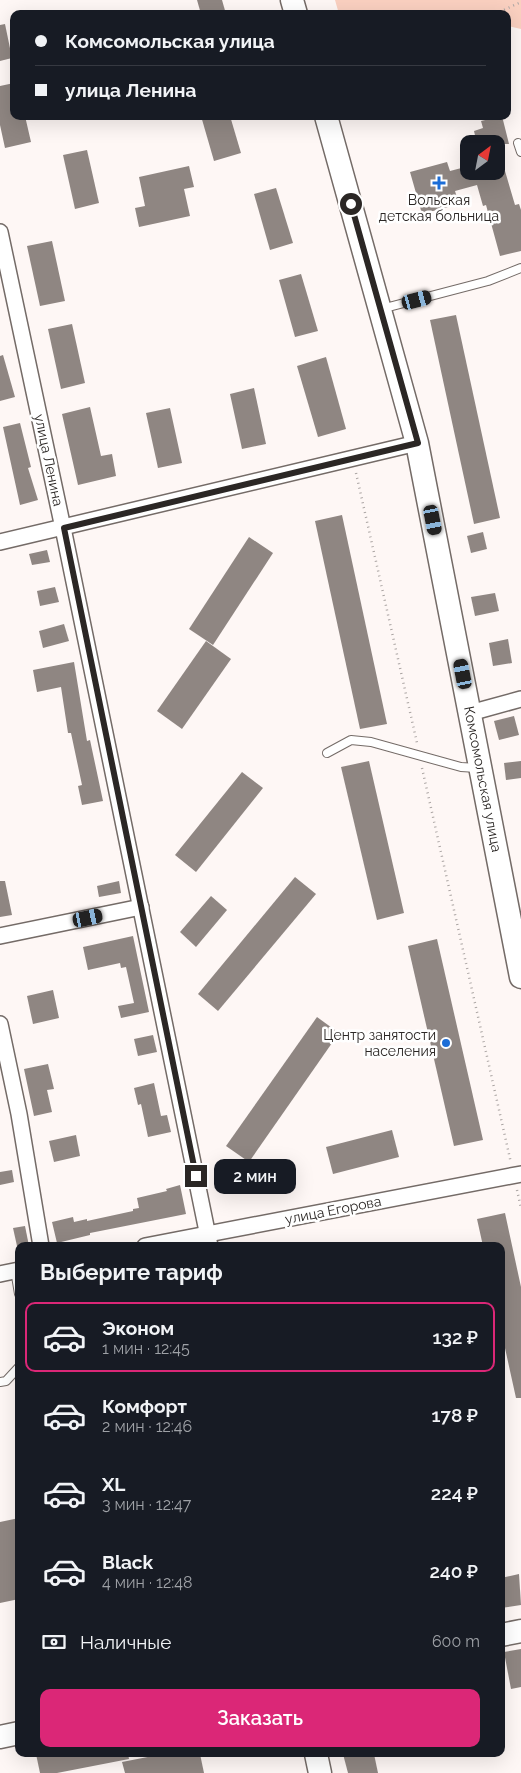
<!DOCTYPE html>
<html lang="ru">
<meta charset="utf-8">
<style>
:root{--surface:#171b24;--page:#242831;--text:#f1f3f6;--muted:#9ea1a6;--line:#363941;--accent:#db2777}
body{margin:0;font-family:Raleway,sans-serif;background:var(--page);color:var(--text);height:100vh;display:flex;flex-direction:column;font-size:19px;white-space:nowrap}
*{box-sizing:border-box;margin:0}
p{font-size:16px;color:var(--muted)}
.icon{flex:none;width:28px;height:28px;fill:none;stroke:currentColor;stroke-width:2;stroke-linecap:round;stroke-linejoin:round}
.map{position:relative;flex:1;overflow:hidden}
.sheet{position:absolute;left:15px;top:1242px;width:490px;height:515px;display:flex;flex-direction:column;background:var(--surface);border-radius:10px;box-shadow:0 5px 20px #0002}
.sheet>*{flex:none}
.guide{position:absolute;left:10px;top:10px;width:501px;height:110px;border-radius:10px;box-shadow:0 5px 20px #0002;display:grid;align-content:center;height:110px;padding:0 25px;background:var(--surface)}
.needle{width:32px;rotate:32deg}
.tools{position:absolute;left:460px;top:135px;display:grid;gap:10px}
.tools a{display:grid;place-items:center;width:45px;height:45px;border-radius:10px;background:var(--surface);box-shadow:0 5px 20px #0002;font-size:25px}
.end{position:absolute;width:22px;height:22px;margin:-11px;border:6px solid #2b2725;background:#fff;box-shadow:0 0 0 2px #fff}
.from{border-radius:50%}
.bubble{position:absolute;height:35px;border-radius:10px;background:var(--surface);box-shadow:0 5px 20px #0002;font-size:16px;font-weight:600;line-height:35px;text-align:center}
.car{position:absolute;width:15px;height:30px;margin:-15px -8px;border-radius:6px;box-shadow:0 0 4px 1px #0007;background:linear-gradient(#222 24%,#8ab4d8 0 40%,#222 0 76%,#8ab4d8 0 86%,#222 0)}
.guide b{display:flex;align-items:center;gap:18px;height:48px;font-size:19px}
.guide b+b{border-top:1px solid var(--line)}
.guide i{width:12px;height:12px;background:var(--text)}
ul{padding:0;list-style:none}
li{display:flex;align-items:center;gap:15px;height:70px;margin:0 10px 8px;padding:0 15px;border:2px solid transparent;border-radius:10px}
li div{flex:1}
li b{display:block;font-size:19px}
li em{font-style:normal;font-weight:600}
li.active{border-color:var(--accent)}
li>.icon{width:45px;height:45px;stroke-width:1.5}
h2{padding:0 25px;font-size:22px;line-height:60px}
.pay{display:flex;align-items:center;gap:12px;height:55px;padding:0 25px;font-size:19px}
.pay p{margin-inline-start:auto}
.action{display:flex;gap:10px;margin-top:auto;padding:10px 25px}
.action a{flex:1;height:58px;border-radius:10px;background:var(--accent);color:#fff;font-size:20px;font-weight:600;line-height:58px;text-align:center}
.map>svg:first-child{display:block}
</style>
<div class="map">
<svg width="521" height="1773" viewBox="0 0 521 1773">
<rect width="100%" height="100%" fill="#fef7f5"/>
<polygon fill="#fad0c0" points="335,0 521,0 521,29 508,26 508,14 339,14"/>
<g fill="#8f8682">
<polygon points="197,0 222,0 226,14 201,14"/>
<polygon points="5,24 12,58 0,61 0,25"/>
<polygon points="14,83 14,116 25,116 31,142 5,148 0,125 0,86"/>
<polygon points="201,116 230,116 241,153 214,161"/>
<polygon points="502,116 509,144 477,144 474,131 483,128 481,121"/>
<polygon points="87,150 99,203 75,209 63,155"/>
<polygon points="447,162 450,171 469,166 469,171 505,171 515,205 519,204 521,210 521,251 500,256 486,205 483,206 477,185 455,191 459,204 422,214 410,172"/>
<polygon points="189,166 194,187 184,189 190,216 139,227 135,208 145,206 139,177"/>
<polygon points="276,188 293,243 270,250 254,194"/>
<polygon points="52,241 65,301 40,306 27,246"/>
<polygon points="301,274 318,331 295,337 279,280"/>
<polygon points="456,315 500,518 474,524 430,320"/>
<polygon points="72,324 85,383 61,389 48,329"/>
<polygon points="3,355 15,397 0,401 0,356"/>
<polygon points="326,357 346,429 318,437 297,366"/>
<polygon points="254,388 266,444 242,449 230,394"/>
<polygon points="90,407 101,456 112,454 116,476 78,485 62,414"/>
<polygon points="170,408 182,463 158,468 146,413"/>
<polygon points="20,423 31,467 28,468 38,500 20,505 3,427"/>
<polygon points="342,515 387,724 360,729 315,521"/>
<polygon points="483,532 487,549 471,553 467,536"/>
<polygon points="249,537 273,553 213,645 189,629"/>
<polygon points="47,550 50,562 32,565 29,554"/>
<polygon points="55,587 59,602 40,606 37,591"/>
<polygon points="495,593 499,611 475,616 471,597"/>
<polygon points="64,624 69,641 43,648 39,631"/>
<polygon points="508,639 512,663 493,666 489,643"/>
<polygon points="206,641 231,659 182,729 157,711"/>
<polygon points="74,662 87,741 90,740 103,801 82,805 78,786 82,785 71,733 68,733 61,687 37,692 33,670"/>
<polygon points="514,716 519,735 499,740 494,721"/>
<polygon points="369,761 404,913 377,920 341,767"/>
<polygon points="521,761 521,778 506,780 504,763"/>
<polygon points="242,772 263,788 196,872 175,855"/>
<polygon points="295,877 316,894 218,1011 198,994"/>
<polygon points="0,881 5,881 12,915 0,917"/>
<polygon points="119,881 121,893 99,897 97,886"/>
<polygon points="211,896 227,910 196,947 180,932"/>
<polygon points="133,936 149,1012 121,1018 118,1006 134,1003 126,967 121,968 120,963 88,970 83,947"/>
<polygon points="437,939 483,1140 454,1146 408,946"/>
<polygon points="53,990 59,1018 33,1024 27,996"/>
<polygon points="317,1017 339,1033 249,1162 226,1146"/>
<polygon points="153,1035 157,1052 138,1056 134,1039"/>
<polygon points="48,1064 54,1089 47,1090 52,1112 34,1116 24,1069"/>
<polygon points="154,1083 161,1116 167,1115 171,1132 148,1137 141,1104 138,1105 134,1088"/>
<polygon points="392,1130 399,1157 333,1174 326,1147"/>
<polygon points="76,1135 80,1156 54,1162 49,1141"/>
<polygon points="12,1170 14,1182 0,1185 0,1172"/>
<polygon points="180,1185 186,1214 90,1233 90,1235 57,1243 52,1222 73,1217 74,1222 87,1219 87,1221 133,1211 133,1209 139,1208 137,1198 167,1191 166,1189"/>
<polygon points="505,1213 521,1287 521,1398 516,1398 501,1330 501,1246 483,1246 477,1219"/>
<polygon points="25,1226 29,1246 17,1246 13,1228"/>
<polygon points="19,1518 19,1574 15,1575 19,1599 0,1603 0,1522"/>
<polygon points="519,1574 521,1605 501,1608 501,1578"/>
<polygon points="521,1649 521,1687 511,1689 504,1652"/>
<polygon points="36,1754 128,1754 129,1759 57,1773 40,1773"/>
<polygon points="163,1754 200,1754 204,1773 125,1773 122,1762"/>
<polygon points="343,1754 374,1754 378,1773 348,1773"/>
</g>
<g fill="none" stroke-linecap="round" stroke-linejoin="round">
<defs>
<g id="lane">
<polyline points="518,143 521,152"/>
<polyline points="381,309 488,281 521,268"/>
<polyline points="327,753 351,740 371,742 461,767 477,768"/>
<polyline points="15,1270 19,1294"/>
<polyline points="0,1382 6,1381 19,1367"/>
</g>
<g id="street">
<polyline points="0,232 63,528 210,1246"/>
<polyline points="0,542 417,443"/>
<polyline points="470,713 521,699"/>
<polyline points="0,936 141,907"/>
<polyline points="0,1024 19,1114 41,1246"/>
<polyline points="145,1246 521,1174"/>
<polyline points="0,1274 19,1270"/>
</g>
<g id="secondary">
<polyline points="292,0 296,14"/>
<polyline points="326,116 417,443 521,977"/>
<polyline points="501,1635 521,1631"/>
<polyline points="0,1737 19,1733"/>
<polyline points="316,1754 320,1773"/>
</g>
</defs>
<use href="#lane" stroke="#746b67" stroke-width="10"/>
<use href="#street" stroke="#746b67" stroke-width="18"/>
<use href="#secondary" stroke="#746b67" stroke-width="25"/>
<g stroke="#aca6a4" stroke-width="2.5" stroke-dasharray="1 4" stroke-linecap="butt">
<polyline points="495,14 521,2"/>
<polyline points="356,473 417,743"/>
<polyline points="422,768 511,1163"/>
<polyline points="517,1190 521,1208"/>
</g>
<use href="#lane" stroke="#fff" stroke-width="8"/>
<use href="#street" stroke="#fff" stroke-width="15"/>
<use href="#secondary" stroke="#fff" stroke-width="22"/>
</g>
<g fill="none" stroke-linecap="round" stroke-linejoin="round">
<polyline stroke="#2b2725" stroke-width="6" points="196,1176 64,528 418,443 351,204"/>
</g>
<g fill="#1b6dd7" stroke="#fff" stroke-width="2">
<path d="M436.5 175.5h5v5h5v5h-5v5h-5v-5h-5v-5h5z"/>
<circle cx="446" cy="1043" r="5"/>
</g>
<g text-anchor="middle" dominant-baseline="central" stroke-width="5" stroke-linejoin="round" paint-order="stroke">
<g font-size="14" fill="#2b2725" stroke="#fff">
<text x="439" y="200">Вольская<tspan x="439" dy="16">детская больница</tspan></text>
<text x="436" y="1035" text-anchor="end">Центр занятости<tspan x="436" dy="16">населения</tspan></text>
</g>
<g font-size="14" fill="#2b2725" stroke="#fff">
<text transform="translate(49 460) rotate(78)">улица Ленина</text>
<text transform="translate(483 779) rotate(79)">Комсомольская улица</text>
<text transform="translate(333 1210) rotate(-11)">улица Егорова</text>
</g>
</g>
</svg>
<div class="tools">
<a><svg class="needle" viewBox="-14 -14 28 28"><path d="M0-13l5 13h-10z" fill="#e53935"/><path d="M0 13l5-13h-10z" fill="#9ea1a6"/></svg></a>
</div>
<i class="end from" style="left:351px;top:204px"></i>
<i class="end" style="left:196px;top:1176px"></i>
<div class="bubble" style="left:214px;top:1159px;width:82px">2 мин</div>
<i class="car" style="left:417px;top:300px;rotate:75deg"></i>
<i class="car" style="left:433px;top:520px;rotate:169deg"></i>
<i class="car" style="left:463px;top:674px;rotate:349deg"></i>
<i class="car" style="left:88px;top:918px;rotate:78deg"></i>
<div class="guide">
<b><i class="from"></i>Комсомольская улица</b>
<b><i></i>улица Ленина</b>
</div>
<section class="sheet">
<h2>Выберите тариф</h2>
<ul>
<li class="active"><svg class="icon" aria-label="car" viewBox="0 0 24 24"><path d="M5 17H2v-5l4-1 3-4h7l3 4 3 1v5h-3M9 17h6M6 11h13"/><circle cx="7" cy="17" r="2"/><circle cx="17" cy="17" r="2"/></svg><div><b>Эконом</b><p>1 мин · 12:45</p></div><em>132 ₽</em></li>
<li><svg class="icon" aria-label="car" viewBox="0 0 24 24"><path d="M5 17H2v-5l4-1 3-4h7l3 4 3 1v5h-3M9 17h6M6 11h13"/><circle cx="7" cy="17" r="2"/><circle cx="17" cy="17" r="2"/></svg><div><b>Комфорт</b><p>2 мин · 12:46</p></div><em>178 ₽</em></li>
<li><svg class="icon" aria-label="car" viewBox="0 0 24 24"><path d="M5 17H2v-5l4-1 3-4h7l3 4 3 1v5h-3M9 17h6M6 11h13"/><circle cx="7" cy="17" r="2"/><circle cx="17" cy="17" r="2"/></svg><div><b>XL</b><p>3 мин · 12:47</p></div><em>224 ₽</em></li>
<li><svg class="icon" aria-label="car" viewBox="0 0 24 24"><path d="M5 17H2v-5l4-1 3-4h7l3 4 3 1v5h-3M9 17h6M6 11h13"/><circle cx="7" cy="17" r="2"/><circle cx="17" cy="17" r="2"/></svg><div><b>Black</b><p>4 мин · 12:48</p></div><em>240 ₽</em></li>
</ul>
<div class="pay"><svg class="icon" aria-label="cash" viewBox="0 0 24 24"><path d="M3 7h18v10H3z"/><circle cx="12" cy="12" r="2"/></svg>Наличные<p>600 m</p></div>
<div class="action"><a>Заказать</a></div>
</section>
</div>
